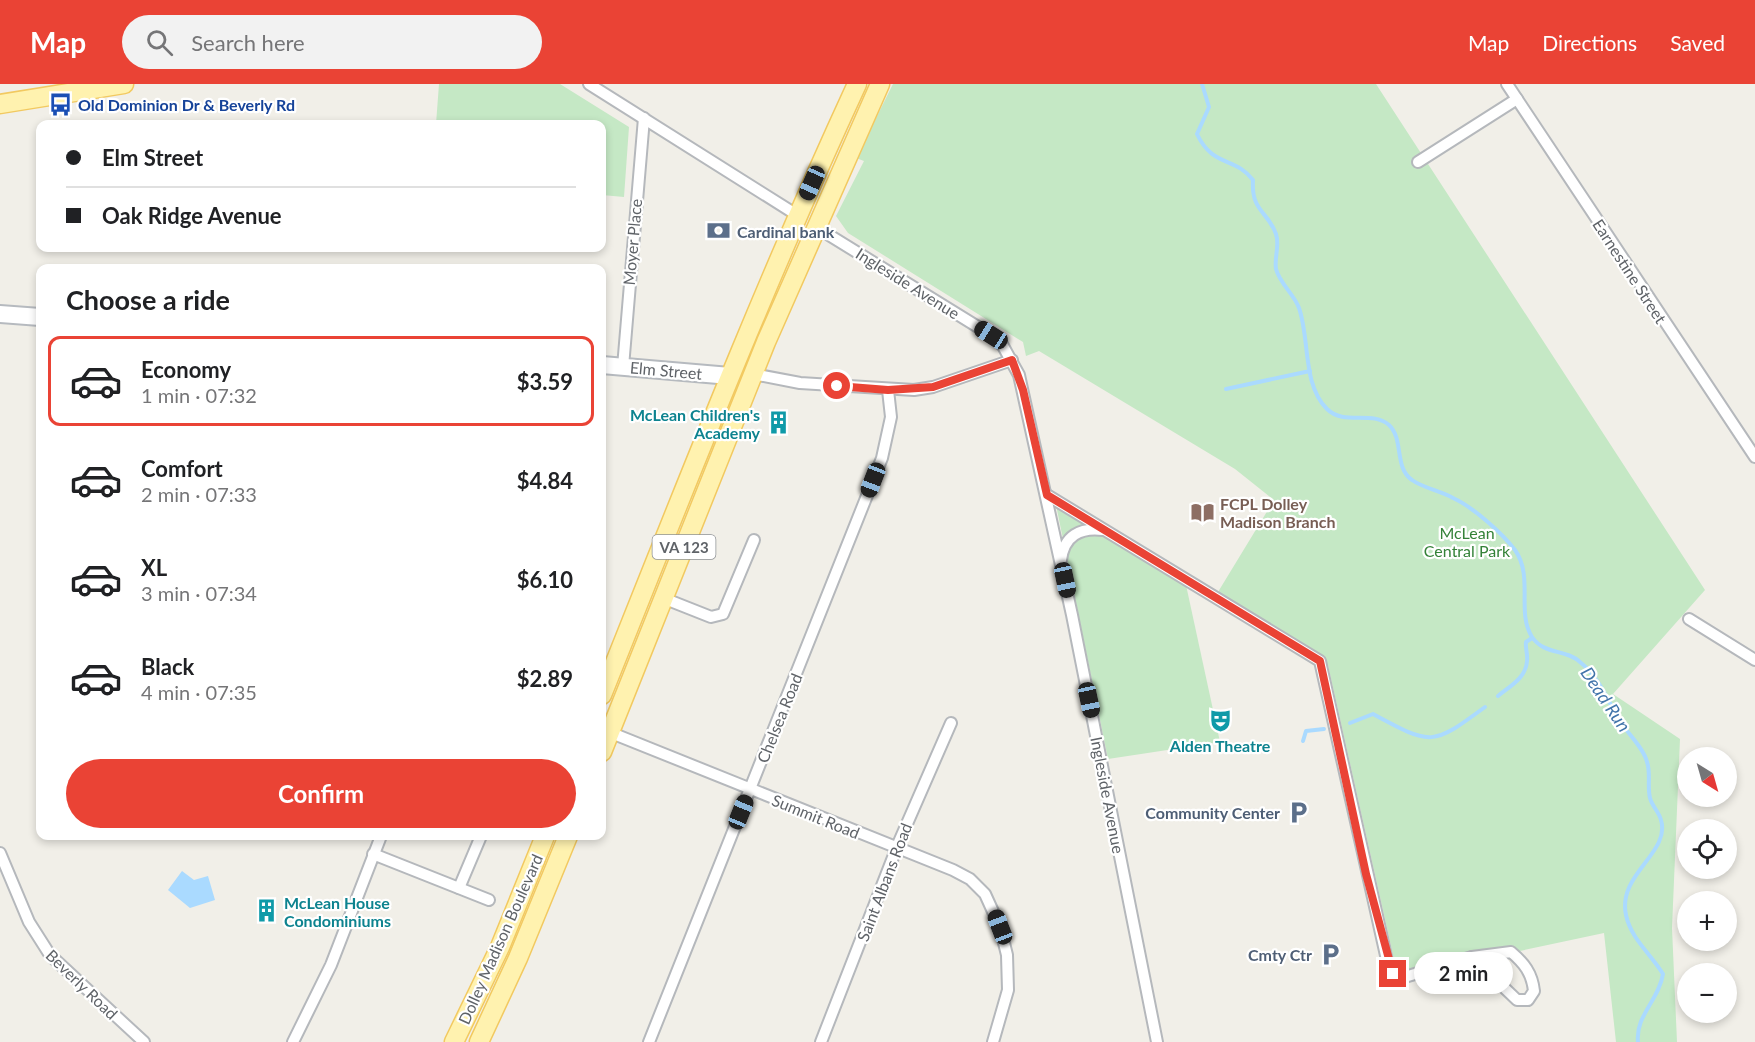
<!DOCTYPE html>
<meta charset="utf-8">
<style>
:root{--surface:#fff;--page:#f2f2f2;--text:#202124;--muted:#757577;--line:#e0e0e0;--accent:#ea4335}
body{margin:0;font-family:Lato,sans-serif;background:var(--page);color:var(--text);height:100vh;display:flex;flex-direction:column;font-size:22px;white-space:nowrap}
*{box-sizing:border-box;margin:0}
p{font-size:20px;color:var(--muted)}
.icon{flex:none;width:33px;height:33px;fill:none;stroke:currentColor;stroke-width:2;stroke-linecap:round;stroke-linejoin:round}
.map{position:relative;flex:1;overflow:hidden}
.sheet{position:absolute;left:36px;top:180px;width:570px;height:576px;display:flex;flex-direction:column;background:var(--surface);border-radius:12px;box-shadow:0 3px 9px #0003}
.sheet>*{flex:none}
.banner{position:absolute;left:36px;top:36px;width:570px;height:132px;border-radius:12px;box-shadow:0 3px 9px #0003;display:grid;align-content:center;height:132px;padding:0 30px;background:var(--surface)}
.needle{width:39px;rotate:143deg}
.tools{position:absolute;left:1677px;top:663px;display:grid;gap:12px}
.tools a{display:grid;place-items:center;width:60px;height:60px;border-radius:50%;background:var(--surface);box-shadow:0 3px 9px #0003;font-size:30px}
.end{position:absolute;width:27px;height:27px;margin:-14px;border:8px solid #ea4335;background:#fff;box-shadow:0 0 0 3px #fff}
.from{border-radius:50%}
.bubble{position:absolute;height:42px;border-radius:21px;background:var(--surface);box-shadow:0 3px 9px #0003;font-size:20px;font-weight:700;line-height:42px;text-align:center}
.car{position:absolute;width:18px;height:36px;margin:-18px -9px;border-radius:8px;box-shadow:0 0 4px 2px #0007;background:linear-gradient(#222 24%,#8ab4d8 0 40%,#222 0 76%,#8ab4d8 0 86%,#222 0)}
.banner b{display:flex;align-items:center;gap:21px;height:57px;font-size:22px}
.banner b+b{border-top:2px solid var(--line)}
.banner i{width:15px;height:15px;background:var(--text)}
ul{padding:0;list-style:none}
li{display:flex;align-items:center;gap:18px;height:90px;margin:0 12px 9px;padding:0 18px;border:3px solid transparent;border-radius:12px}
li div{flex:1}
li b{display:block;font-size:22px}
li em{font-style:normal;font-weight:700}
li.selected{border-color:var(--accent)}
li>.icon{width:54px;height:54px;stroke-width:1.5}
h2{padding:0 30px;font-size:27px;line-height:72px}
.cta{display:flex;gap:12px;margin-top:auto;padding:12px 30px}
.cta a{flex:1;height:69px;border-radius:36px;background:var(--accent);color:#fff;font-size:24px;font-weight:700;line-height:69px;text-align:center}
header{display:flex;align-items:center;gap:36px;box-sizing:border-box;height:84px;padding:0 30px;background:var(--accent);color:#fff}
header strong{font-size:28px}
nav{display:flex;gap:33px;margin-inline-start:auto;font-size:21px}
.search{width:420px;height:54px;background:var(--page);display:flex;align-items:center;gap:15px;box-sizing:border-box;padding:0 21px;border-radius:33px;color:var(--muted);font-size:22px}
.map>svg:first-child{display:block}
</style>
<header>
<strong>Map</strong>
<div class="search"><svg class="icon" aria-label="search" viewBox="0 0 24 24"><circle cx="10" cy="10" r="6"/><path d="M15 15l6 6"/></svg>Search here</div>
<nav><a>Map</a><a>Directions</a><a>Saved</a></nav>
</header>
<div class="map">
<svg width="1755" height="958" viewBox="0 0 1755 958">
<rect width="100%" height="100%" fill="#f1efe8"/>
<g fill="#c5e8c5">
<polygon points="439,0 560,0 629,43 624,113 602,111 602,40 436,40"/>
<polygon points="893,0 1376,0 1705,506 1613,610 1680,655 1672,844 1677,958 1616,958 1604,849 1398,893 1328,581 1218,508 1274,416 1235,385 1039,267 1026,272 1023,258 848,149 836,132 864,77 856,74"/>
<polygon points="1055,416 1186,501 1220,658 1108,675"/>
</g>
<polygon fill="#aadaff" points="182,787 194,796 208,792 215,816 190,824 168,806"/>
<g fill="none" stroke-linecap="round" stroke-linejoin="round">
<g stroke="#aadaff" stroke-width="4">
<path d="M1202 0 1209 23 1197 50C1213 84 1235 72 1253 96 1251 128 1268 127 1276 150 1280 162 1274 173 1276 185 1280 200 1294 210 1299 224 1310 255 1302 300 1327 325 1344 342 1372 326 1389 341 1404 355 1394 384 1412 396 1423 404 1441 407 1453 414 1473 423 1502 449 1515 466 1534 493 1516 528 1532 553 1544 571 1566 565 1580 578 1601 595 1608 619 1622 640 1630 652 1644 665 1647 678 1651 689 1647 702 1650 714 1652 722 1659 728 1661 736 1671 769 1617 790 1626 831 1631 855 1651 870 1663 890 1659 916 1635 932 1638 958"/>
<polyline points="1226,305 1310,287"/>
<path d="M1498 612C1510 602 1526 594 1527 577 1528 570 1525 564 1526 558L1532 554"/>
<path d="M1350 639 1373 630C1432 662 1432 662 1485 623"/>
<polyline points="1303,657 1306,647 1324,645"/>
</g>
<defs>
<g id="street">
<polyline points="589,0 797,131"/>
<polyline points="1507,0 1755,373"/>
<polyline points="1418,78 1517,15"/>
<polyline points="816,143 991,251 1003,262 1019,291 1072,531 1157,958"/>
<polyline points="623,283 644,34"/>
<polyline points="753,290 800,299 914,306 933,303 1012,276"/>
<polyline points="1047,411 1320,577 1389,885 1398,893 1408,892 1472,873"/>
<path d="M1061 476C1064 452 1080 443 1103 446"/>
<polyline points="663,514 711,533 723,530 754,456"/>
<polyline points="1689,535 1755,576"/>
<polyline points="609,648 953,786 970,795 985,810 1000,843 1007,871 1008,906 993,958"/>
<polyline points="0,769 29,838 50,871 144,958"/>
<polyline points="373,770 489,816"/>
<polyline points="459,804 481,752"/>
<path d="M1511 868C1524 879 1532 889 1534 907L1528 916H1517L1472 873Z"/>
<polyline points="293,958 331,881 381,752"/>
<polyline points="649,958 882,374 891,333 888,306"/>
<polyline points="821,958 899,758 951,639"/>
</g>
<g id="secondary">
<polyline points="0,230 40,233"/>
<polyline points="602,281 730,292"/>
</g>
<g id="primary">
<polyline points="0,20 124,0"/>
<path d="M602 611C684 406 764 201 857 0"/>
<polyline points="602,668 766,258 880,0"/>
<polyline points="454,958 500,863 545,752"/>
<polyline points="479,958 518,874 568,752"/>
</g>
</defs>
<use href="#street" stroke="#b5b8bc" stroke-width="14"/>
<use href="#secondary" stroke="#b6babf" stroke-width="20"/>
<use href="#primary" stroke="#f2c960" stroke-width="21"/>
<use href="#street" stroke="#fff" stroke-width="10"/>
<use href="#secondary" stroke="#fff" stroke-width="16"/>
<use href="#primary" stroke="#fff2af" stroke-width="18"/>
</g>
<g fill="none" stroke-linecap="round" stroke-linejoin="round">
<polyline stroke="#ea4335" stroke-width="8" points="837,302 888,306 933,303 1012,276 1023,306 1047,411 1320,577 1366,790 1393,890"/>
</g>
<defs>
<symbol id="bus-bare" viewBox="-9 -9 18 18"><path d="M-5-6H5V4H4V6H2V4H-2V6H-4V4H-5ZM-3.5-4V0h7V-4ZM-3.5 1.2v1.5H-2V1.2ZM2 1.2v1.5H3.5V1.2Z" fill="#1a4fb4" stroke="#fff" stroke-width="2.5" paint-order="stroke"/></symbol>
<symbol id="bank-bare" viewBox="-9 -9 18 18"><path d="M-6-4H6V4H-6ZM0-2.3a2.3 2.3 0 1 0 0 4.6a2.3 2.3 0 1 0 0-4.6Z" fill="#5c6f8a" stroke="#fff" stroke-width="2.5" paint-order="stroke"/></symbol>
<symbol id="building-bare" viewBox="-9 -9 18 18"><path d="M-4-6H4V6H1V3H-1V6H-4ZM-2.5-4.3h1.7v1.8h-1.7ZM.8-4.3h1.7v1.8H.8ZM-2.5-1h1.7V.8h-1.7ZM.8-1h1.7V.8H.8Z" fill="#0f9aa8" stroke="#fff" stroke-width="2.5" paint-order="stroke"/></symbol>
<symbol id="library-bare" viewBox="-9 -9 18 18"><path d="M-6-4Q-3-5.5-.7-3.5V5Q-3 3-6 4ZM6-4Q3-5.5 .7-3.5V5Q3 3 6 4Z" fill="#8d6e63" stroke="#fff" stroke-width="2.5" paint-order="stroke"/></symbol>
<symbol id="theatre-bare" viewBox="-9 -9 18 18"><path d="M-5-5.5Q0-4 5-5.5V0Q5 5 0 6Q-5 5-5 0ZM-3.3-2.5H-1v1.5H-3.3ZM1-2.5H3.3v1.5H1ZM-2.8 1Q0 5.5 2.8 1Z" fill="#0f9aa8" stroke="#fff" stroke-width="2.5" paint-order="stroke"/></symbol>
<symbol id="parking-bare" viewBox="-9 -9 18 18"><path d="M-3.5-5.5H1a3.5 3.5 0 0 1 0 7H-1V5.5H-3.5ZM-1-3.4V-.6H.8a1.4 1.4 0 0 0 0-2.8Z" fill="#5c6f8a" stroke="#fff" stroke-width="2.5" paint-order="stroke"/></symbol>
</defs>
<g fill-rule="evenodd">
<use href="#bus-bare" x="44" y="4" width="33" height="33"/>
<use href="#bank-bare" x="702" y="130" width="33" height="33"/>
<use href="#building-bare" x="762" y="322" width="33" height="33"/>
<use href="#library-bare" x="1186" y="412" width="33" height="33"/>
<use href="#theatre-bare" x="1204" y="620" width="33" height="33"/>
<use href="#parking-bare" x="1282" y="712" width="33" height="33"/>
<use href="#building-bare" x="250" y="810" width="33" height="33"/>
<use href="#parking-bare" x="1314" y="854" width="33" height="33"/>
</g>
<g text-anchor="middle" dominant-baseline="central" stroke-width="4.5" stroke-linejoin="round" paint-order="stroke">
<rect fill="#fff" stroke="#8f9295" stroke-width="1.5" x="652.5" y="451" width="63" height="24" rx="4.5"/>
<g font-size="15" font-weight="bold" fill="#5f6368">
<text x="684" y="463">VA 123</text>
</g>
<g font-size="16" font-weight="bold" fill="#164399" stroke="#fff" text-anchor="start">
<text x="78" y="20">Old Dominion Dr &amp; Beverly Rd</text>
</g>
<g font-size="16" font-weight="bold" fill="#4e5e75" stroke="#fff" text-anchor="end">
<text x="737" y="147" text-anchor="start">Cardinal bank</text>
<text x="1280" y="728">Community Center</text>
<text x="1312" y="870">Cmty Ctr</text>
</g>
<g font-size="16" fill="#5f6368" stroke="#fff">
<text transform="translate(632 158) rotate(-85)">Moyer Place</text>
<text transform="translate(1630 187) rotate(57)">Earnestine Street</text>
<text transform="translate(908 199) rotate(32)">Ingleside Avenue</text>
<text transform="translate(666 286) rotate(5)">Elm Street</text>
<text transform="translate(779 634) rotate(-68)">Chelsea Road</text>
<text transform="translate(1108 711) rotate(79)">Ingleside Avenue</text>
<text transform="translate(816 732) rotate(22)">Summit Road</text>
<text transform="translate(884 798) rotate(-69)">Saint Albans Road</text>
<text transform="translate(500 855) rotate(-66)">Dolley Madison Boulevard</text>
<text transform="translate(82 900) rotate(44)">Beverly Road</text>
</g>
<g font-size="16" font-weight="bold" fill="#0d838f" stroke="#fff" text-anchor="end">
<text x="760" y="330">McLean Children's<tspan x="760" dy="18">Academy</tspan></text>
<text x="1220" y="661" text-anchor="middle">Alden Theatre</text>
<text x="284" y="818" text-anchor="start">McLean House<tspan x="284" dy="18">Condominiums</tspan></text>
</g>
<g font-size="16" font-weight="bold" fill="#785e54" stroke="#fff" text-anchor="start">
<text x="1220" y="419">FCPL Dolley<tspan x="1220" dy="18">Madison Branch</tspan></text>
</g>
<g font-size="16" fill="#348238" stroke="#fff">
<text x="1467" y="448">McLean<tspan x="1467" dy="18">Central Park</tspan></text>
</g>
<g font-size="18" font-style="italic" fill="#4174aa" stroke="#fff">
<text transform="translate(1606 615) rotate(56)">Dead Run</text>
</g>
</g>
</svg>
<div class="tools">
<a><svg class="needle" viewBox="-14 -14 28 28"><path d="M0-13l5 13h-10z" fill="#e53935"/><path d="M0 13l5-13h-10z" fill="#757577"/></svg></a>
<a><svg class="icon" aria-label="locate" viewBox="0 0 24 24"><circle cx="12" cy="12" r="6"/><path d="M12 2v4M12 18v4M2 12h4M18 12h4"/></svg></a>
<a>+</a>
<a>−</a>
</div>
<i class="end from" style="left:837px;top:302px"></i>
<i class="end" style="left:1393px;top:890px"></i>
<div class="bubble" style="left:1414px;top:868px;width:99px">2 min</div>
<i class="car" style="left:812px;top:99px;rotate:204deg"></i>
<i class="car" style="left:991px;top:251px;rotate:302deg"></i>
<i class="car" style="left:873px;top:396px;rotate:201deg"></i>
<i class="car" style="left:1065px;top:496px;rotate:168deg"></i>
<i class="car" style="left:1089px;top:616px;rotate:168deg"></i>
<i class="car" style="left:741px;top:728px;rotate:22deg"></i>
<i class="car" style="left:1000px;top:843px;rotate:339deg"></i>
<div class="banner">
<b><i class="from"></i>Elm Street</b>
<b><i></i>Oak Ridge Avenue</b>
</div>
<section class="sheet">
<h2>Choose a ride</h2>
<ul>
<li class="selected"><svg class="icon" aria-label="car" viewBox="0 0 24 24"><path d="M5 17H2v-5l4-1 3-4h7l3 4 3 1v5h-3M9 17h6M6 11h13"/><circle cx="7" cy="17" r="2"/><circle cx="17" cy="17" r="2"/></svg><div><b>Economy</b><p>1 min · 07:32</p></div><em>$3.59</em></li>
<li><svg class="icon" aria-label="car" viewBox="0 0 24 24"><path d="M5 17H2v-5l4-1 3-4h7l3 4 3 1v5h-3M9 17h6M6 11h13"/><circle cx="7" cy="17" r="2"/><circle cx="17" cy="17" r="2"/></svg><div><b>Comfort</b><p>2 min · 07:33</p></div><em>$4.84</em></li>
<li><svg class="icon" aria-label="car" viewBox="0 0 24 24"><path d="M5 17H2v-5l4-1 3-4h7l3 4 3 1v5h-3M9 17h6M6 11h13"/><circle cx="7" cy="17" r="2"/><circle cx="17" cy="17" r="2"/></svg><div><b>XL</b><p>3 min · 07:34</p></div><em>$6.10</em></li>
<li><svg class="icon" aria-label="car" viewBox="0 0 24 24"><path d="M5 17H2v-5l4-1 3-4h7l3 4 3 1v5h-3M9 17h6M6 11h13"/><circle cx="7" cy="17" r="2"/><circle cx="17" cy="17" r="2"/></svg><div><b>Black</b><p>4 min · 07:35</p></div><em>$2.89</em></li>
</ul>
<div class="cta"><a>Confirm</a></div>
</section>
</div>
